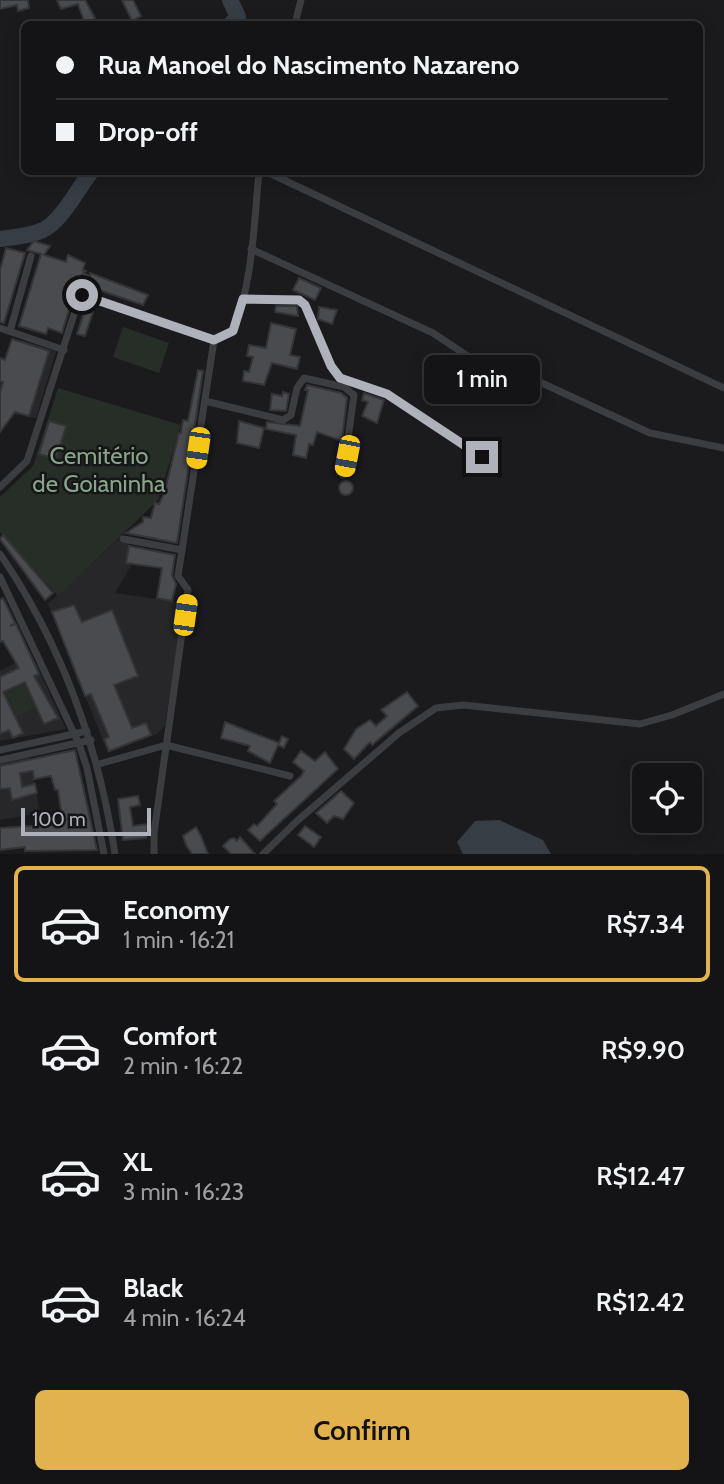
<!DOCTYPE html>
<meta charset="utf-8">
<style>
:root{--surface:#141416;--page:#212123;--text:#f1f3f6;--muted:#9d9ea1;--line:#333335;--accent:#e2b24e}
body{margin:0;font-family:Cabin,sans-serif;background:var(--page);color:var(--text);height:100vh;display:flex;flex-direction:column;font-size:26px;white-space:nowrap}
*{box-sizing:border-box;margin:0}
p{font-size:23px;color:var(--muted)}
.icon{flex:none;width:38px;height:38px;fill:none;stroke:currentColor;stroke-width:2;stroke-linecap:round;stroke-linejoin:round}
.map{position:relative;height:854px;overflow:hidden}
.drawer{display:flex;flex-direction:column;background:var(--surface);flex:1}
.drawer>*{flex:none}
.guide{position:absolute;left:21px;top:21px;width:682px;height:154px;border-radius:10px;box-shadow:0 4px 18px #0003,0 0 0 2px var(--line);display:grid;align-content:center;height:154px;padding:0 35px;background:var(--surface)}
.tools{position:absolute;left:632px;top:763px;display:grid;gap:14px}
.tools a{display:grid;place-items:center;width:70px;height:70px;border-radius:10px;background:var(--surface);box-shadow:0 4px 18px #0003,0 0 0 2px var(--line);font-size:35px}
.scale{position:absolute;left:21px;bottom:18px;width:130px;box-sizing:border-box;padding-left:7px;border:4px solid #afb2bb;border-top:0;font-size:19px;line-height:24px;white-space:nowrap;color:#afb2bb;-webkit-text-stroke:5px #161618;paint-order:stroke}
.end{position:absolute;width:32px;height:32px;margin:-16px;border:9px solid #afb2bb;background:#111;box-shadow:0 0 0 4px #111}
.from{border-radius:50%}
.bubble{position:absolute;height:49px;border-radius:10px;background:var(--surface);box-shadow:0 4px 18px #0003,0 0 0 2px var(--line);font-size:23px;font-weight:600;line-height:49px;text-align:center}
.car{position:absolute;width:21px;height:42px;margin:-21px -10px;border-radius:9px;box-shadow:0 0 5px 2px #0007;background:linear-gradient(#f5c518 24%,#345 0 40%,#f5c518 0 76%,#345 0 86%,#f5c518 0)}
.guide b{display:flex;align-items:center;gap:24px;height:66px;font-size:26px}
.guide b+b{border-top:2px solid var(--line)}
.guide i{width:18px;height:18px;background:var(--text)}
ul{padding:12px 0 0;list-style:none}
li{display:flex;align-items:center;gap:21px;height:116px;margin:0 14px 10px;padding:0 21px;border:4px solid transparent;border-radius:10px}
li div{flex:1}
li b{display:block;font-size:26px}
li em{font-style:normal;font-weight:600}
li.active{border-color:var(--accent)}
li>.icon{width:63px;height:63px;stroke-width:1.5}
.primary-button{display:flex;gap:14px;margin-top:auto;padding:14px 35px}
.primary-button a{flex:1;height:80px;border-radius:10px;background:var(--accent);color:#111;font-size:28px;font-weight:600;line-height:80px;text-align:center}
.map>svg:first-child{display:block}
</style>
<div class="map">
<svg width="724" height="854" viewBox="0 0 724 854">
<rect width="100%" height="100%" fill="#1b1b1d"/>
<g fill="#27272a">
<polygon points="21,340 56,351 36,418 0,411 0,365 14,359"/>
<polygon points="117,540 129,543 126,562 132,564 115,593 185,603 165,725 157,734 108,753 48,604"/>
<polygon points="32,655 66,729 0,741 0,671"/>
<polygon points="30,757 40,813 0,820 0,762"/>
</g>
<g fill="#272e28">
<polygon points="123,327 169,343 159,373 113,357"/>
<polygon points="58,388 181,425 158,500 58,596 0,532 0,497 33,466"/>
<polygon points="24,685 35,707 17,716 6,693"/>
</g>
<polygon fill="#363d45" points="499,820 543,840 551,854 463,854 457,842 475,821"/>
<g fill="none" stroke-linecap="round" stroke-linejoin="round">
<g stroke="#363d45" stroke-width="16">
<polyline points="230,0 238,17 231,24"/>
<path d="M0 239C13 237 31 236 43 230 61 222 79 187 91 172"/>
</g>
</g>
<g fill="#4a4b4f" stroke="#353538" stroke-width="2">
<polygon points="0,0 28,0 29,8 18,11 17,5 0,9"/>
<polygon points="57,0 85,0 95,18 85,24 78,4 61,9"/>
<polygon points="122,0 133,0 141,16 132,21"/>
<polygon points="34,241 50,246 44,255 66,262 68,255 85,263 83,270 86,271 79,278 76,276 69,295 73,296 62,333 48,328 46,334 19,326 41,254 27,250"/>
<polygon points="6,248 25,253 4,323 0,322 0,270"/>
<polygon points="90,273 148,295 143,305 90,287"/>
<polygon points="299,278 321,288 315,300 293,290"/>
<polygon points="276,306 297,306 298,316 275,312"/>
<polygon points="319,307 337,310 332,324 318,319"/>
<polygon points="85,310 93,312 85,336 77,334"/>
<polygon points="271,323 296,329 290,355 300,357 297,369 272,363 264,385 243,381 244,371 249,372 253,357 247,356 249,345 266,348"/>
<polygon points="12,339 49,351 29,416 15,412 0,432 0,393 3,382 0,381 0,358 5,360"/>
<polygon points="198,370 203,371 177,543 126,533 143,522 143,517 151,518 155,503 159,504 164,494 179,433 181,433 183,420 188,421"/>
<polygon points="307,385 341,393 347,398 342,441 317,432 313,445 309,444 306,458 293,455 296,435 266,429 267,422 300,426 308,390 305,390"/>
<polygon points="283,392 289,394 286,411 270,410 272,394 282,396"/>
<polygon points="364,393 384,400 377,423 362,416 368,402 362,400"/>
<polygon points="49,421 66,426 56,459 39,454"/>
<polygon points="239,421 264,428 259,448 237,443"/>
<circle cx="346" cy="488" r="7"/>
<polygon points="3,535 53,593 45,600 0,539"/>
<polygon points="129,546 175,555 172,575 176,584 172,601 157,598 162,568 126,563"/>
<polygon points="3,598 15,623 10,626 16,624 39,674 34,676 58,718 44,724 25,682 3,692 23,733 13,738 9,730 0,734 0,677 19,668 3,641 0,642 0,600"/>
<polygon points="74,605 82,622 112,610 138,676 114,685 132,728 146,723 151,735 109,751 104,739 109,737 91,694 85,696 52,612"/>
<polygon points="407,692 418,706 372,745 370,742 354,759 344,749 356,729 370,720 376,726 387,716 381,710"/>
<polygon points="225,722 279,743 282,736 288,739 284,748 278,745 270,763 248,751 250,746 221,738"/>
<polygon points="75,750 97,850 25,851 25,847 0,850 0,828 63,824 58,790 55,790 51,776 34,779 33,771 20,773 22,787 35,784 37,793 12,800 10,788 0,789 0,766"/>
<polygon points="301,751 315,761 325,752 338,769 260,841 248,830 254,824 257,826 277,804 274,801 301,776 304,771 293,762"/>
<polygon points="341,791 354,803 343,819 334,816 327,823 316,813"/>
<polygon points="138,796 140,805 130,807 133,826 148,824 146,838 123,840 118,799"/>
<polygon points="305,826 321,837 314,847 298,835"/>
<polygon points="196,827 201,836 208,854 192,854 186,845 183,836"/>
<polygon points="240,837 255,854 231,854 223,846 230,839 234,838 237,841"/>
</g>
<g fill="none" stroke-linecap="round" stroke-linejoin="round">
<g stroke="#3c3d41" stroke-width="7">
<polyline points="295,24 301,0"/>
<polyline points="267,172 724,388"/>
<polyline points="251,249 433,333 472,359 518,372 650,433 724,448"/>
<polyline points="82,295 214,340"/>
<polyline points="243,299 299,300 305,305 331,366 339,378 387,394 482,457"/>
<polyline points="0,328 64,350"/>
<polyline points="10,331 31,256"/>
<path d="M214 340 233 331C253 282 254 223 259 172"/>
<polyline points="205,401 283,420 291,415 297,388 304,378 344,387 354,395 343,475"/>
<polyline points="0,487 27,461 86,277"/>
<polyline points="123,539 182,550"/>
<path d="M0 554C61 643 99 747 115 854"/>
<polyline points="0,577 79,744 87,768 104,854"/>
<polyline points="0,750 87,731"/>
<polyline points="0,760 91,740"/>
<polyline points="99,764 166,745 290,776"/>
<polyline points="154,854 154,833 188,590 178,576 214,340"/>
<polyline points="263,854 297,821 399,733 436,708 463,705 640,724 672,715 724,694"/>
</g>
</g>
<g fill="none" stroke-linecap="round" stroke-linejoin="round">
<polyline stroke="#afb2bb" stroke-width="9" points="82,295 214,340 233,331 243,299 299,300 305,305 331,366 340,378 387,394 482,457"/>
</g>
<g text-anchor="middle" dominant-baseline="central" stroke-width="5" stroke-linejoin="round" paint-order="stroke">
<g font-size="24" fill="#88a48a" stroke="#161618">
<text x="99" y="455">Cemitério<tspan x="99" dy="28">de Goianinha</tspan></text>
</g>
</g>
</svg>
<div class="tools">
<a><svg class="icon" aria-label="locate" viewBox="0 0 24 24"><circle cx="12" cy="12" r="6"/><path d="M12 2v4M12 18v4M2 12h4M18 12h4"/></svg></a>
</div>
<div class="scale">100 m</div>
<i class="end from" style="left:82px;top:295px"></i>
<i class="end" style="left:482px;top:457px"></i>
<div class="bubble" style="left:424px;top:355px;width:116px">1 min</div>
<i class="car" style="left:198px;top:448px;rotate:188deg"></i>
<i class="car" style="left:347px;top:456px;rotate:191deg"></i>
<i class="car" style="left:185px;top:615px;rotate:8deg"></i>
<div class="guide">
<b><i class="from"></i>Rua Manoel do Nascimento Nazareno</b>
<b><i></i>Drop-off</b>
</div>
</div>
<section class="drawer">
<ul>
<li class="active"><svg class="icon" aria-label="car" viewBox="0 0 24 24"><path d="M5 17H2v-5l4-1 3-4h7l3 4 3 1v5h-3M9 17h6M6 11h13"/><circle cx="7" cy="17" r="2"/><circle cx="17" cy="17" r="2"/></svg><div><b>Economy</b><p>1 min · 16:21</p></div><em>R$7.34</em></li>
<li><svg class="icon" aria-label="car" viewBox="0 0 24 24"><path d="M5 17H2v-5l4-1 3-4h7l3 4 3 1v5h-3M9 17h6M6 11h13"/><circle cx="7" cy="17" r="2"/><circle cx="17" cy="17" r="2"/></svg><div><b>Comfort</b><p>2 min · 16:22</p></div><em>R$9.90</em></li>
<li><svg class="icon" aria-label="car" viewBox="0 0 24 24"><path d="M5 17H2v-5l4-1 3-4h7l3 4 3 1v5h-3M9 17h6M6 11h13"/><circle cx="7" cy="17" r="2"/><circle cx="17" cy="17" r="2"/></svg><div><b>XL</b><p>3 min · 16:23</p></div><em>R$12.47</em></li>
<li><svg class="icon" aria-label="car" viewBox="0 0 24 24"><path d="M5 17H2v-5l4-1 3-4h7l3 4 3 1v5h-3M9 17h6M6 11h13"/><circle cx="7" cy="17" r="2"/><circle cx="17" cy="17" r="2"/></svg><div><b>Black</b><p>4 min · 16:24</p></div><em>R$12.42</em></li>
</ul>
<div class="primary-button"><a>Confirm</a></div>
</section>
